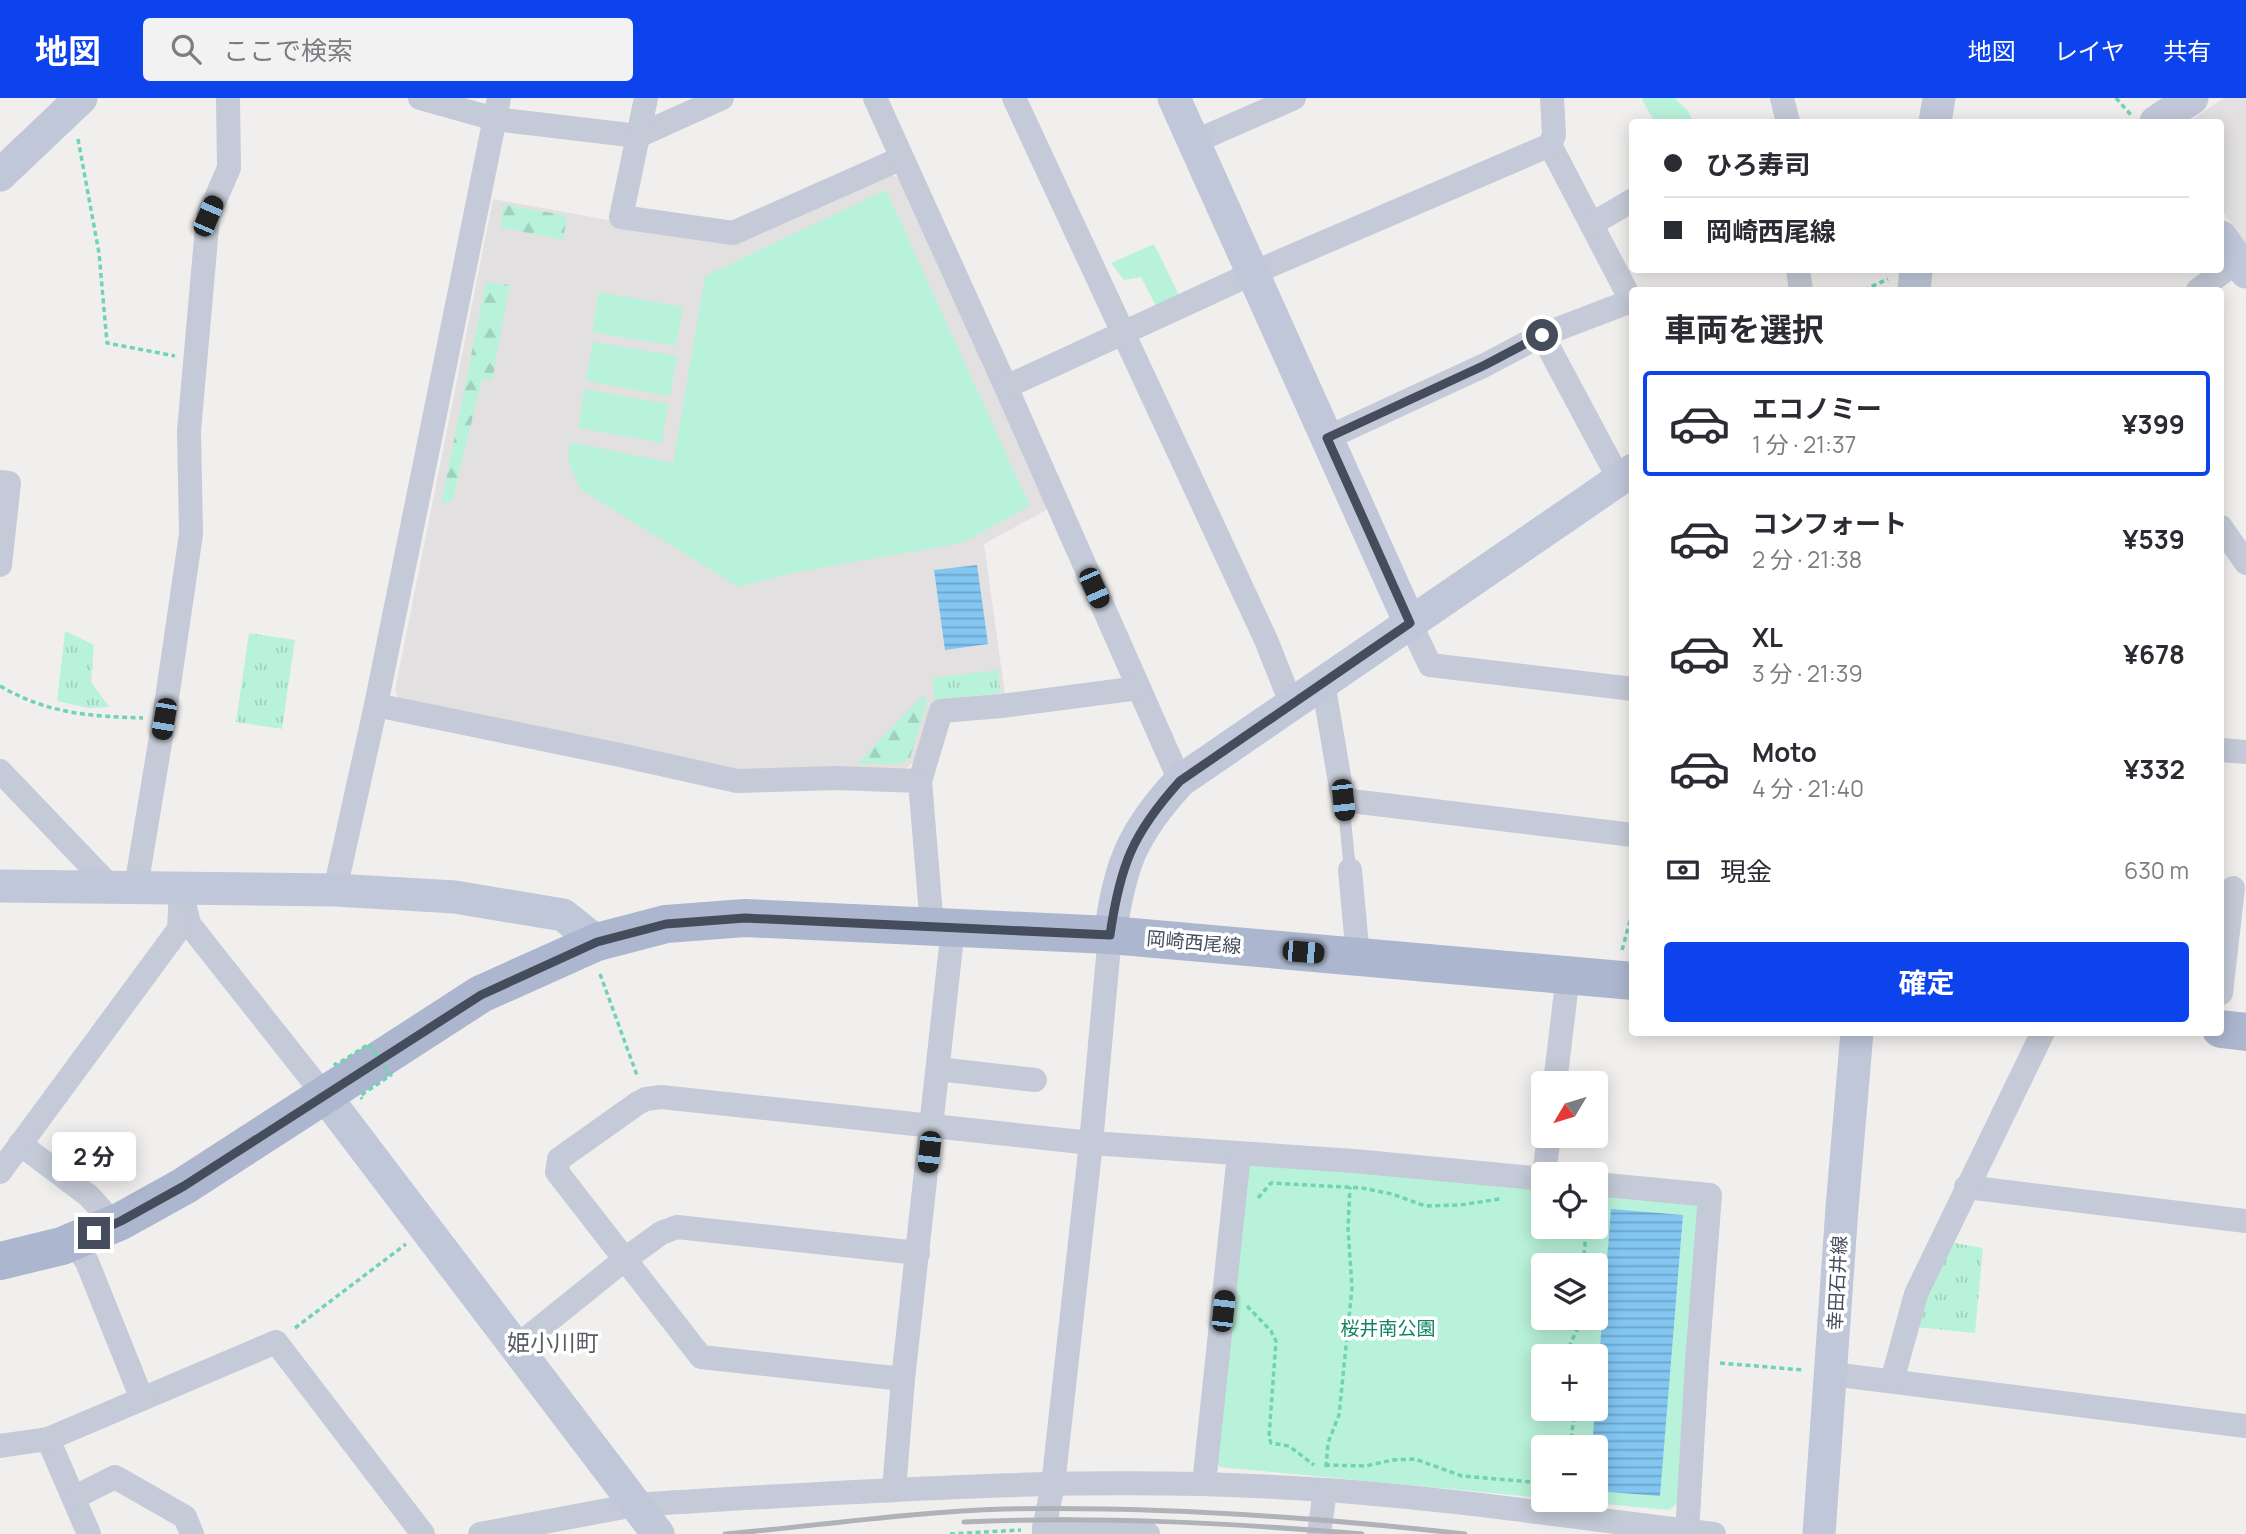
<!DOCTYPE html>
<html lang="ja">
<meta charset="utf-8">
<style>
:root{--surface:#fff;--page:#f2f2f3;--text:#2b2b33;--muted:#7c7c81;--line:#e1e1e2;--accent:#0c43ed}
body{margin:0;font-family:Manrope,"Noto Sans JP",sans-serif;background:var(--page);color:var(--text);height:100vh;display:flex;flex-direction:column;font-size:26px;white-space:nowrap}
*{box-sizing:border-box;margin:0}
p{font-size:23px;color:var(--muted)}
.icon{flex:none;width:38px;height:38px;fill:none;stroke:currentColor;stroke-width:2;stroke-linecap:round;stroke-linejoin:round}
.map{position:relative;flex:1;overflow:hidden}
.sheet{position:absolute;left:1629px;top:189px;width:595px;height:749px;display:flex;flex-direction:column;background:var(--surface);border-radius:7px;box-shadow:0 4px 18px #0003}
.sheet>*{flex:none}
.banner{position:absolute;left:1629px;top:21px;width:595px;height:154px;border-radius:7px;box-shadow:0 4px 18px #0003;display:grid;align-content:center;height:154px;padding:0 35px;background:var(--surface)}
.needle{width:46px;rotate:232deg}
.buttons{position:absolute;left:1531px;top:973px;display:grid;gap:14px}
.buttons a{display:grid;place-items:center;width:77px;height:77px;border-radius:7px;background:var(--surface);box-shadow:0 4px 18px #0003;font-size:35px}
.end{position:absolute;width:32px;height:32px;margin:-16px;border:9px solid #454d5d;background:#fff;box-shadow:0 0 0 4px #fff}
.from{border-radius:50%}
.bubble{position:absolute;height:49px;border-radius:7px;background:var(--surface);box-shadow:0 4px 18px #0003;font-size:23px;font-weight:700;line-height:49px;text-align:center}
.car{position:absolute;width:21px;height:42px;margin:-21px -10px;border-radius:9px;box-shadow:0 0 5px 2px #0007;background:linear-gradient(#222 24%,#8ab4d8 0 40%,#222 0 76%,#8ab4d8 0 86%,#222 0)}
.banner b{display:flex;align-items:center;gap:24px;height:66px;font-size:26px}
.banner b+b{border-top:2px solid var(--line)}
.banner i{width:18px;height:18px;background:var(--text)}
ul{padding:0;list-style:none}
li{display:flex;align-items:center;gap:21px;height:105px;margin:0 14px 10px;padding:0 21px;border:4px solid transparent;border-radius:7px}
li div{flex:1}
li b{display:block;font-size:26px}
li em{font-style:normal;font-weight:700}
li.active{border-color:var(--accent)}
li>.icon{width:63px;height:63px;stroke-width:1.5}
h2{padding:0 35px;font-size:32px;line-height:84px}
.pay{display:flex;align-items:center;gap:18px;height:77px;padding:0 35px;font-size:26px}
.pay p{margin-inline-start:auto}
.cta{display:flex;gap:14px;margin-top:auto;padding:14px 35px}
.cta a{flex:1;height:80px;border-radius:7px;background:var(--accent);color:#fff;font-size:28px;font-weight:700;line-height:80px;text-align:center}
header{display:flex;align-items:center;gap:42px;box-sizing:border-box;height:98px;padding:0 35px;background:var(--accent);color:#fff}
header strong{font-size:33px}
nav{display:flex;gap:38px;margin-inline-start:auto;font-size:24px}
.search{width:490px;height:63px;background:var(--page);display:flex;align-items:center;gap:18px;box-sizing:border-box;padding:0 24px;border-radius:7px;color:var(--muted);font-size:26px}
.map>svg:first-child{display:block}
</style>
<header>
<strong>地図</strong>
<div class="search"><svg class="icon" aria-label="search" viewBox="0 0 24 24"><circle cx="10" cy="10" r="6"/><path d="M15 15l6 6"/></svg>ここで検索</div>
<nav><a>地図</a><a>レイヤ</a><a>共有</a></nav>
</header>
<div class="map">
<svg width="2246" height="1436" viewBox="0 0 2246 1436">
<defs>
<pattern id="grass-tufts" width="24" height="20" patternUnits="userSpaceOnUse" patternTransform="scale(1.75)"><rect width="24" height="20" fill="#b9f2da"/><path d="M3 7l-1-3M5 7V3M7 7l1-3M15 17l-1-3M17 17v-4M19 17l1-3" fill="none" stroke="#a0d1be"/></pattern>
<pattern id="forest-firs" width="22" height="20" patternUnits="userSpaceOnUse" patternTransform="scale(1.75)"><rect width="22" height="20" fill="#b9f2da"/><path d="M5 1l3.5 6h-7zM16 11l3.5 6h-7z" fill="#a0d1be"/></pattern>
<pattern id="water-rules" width="6" height="5" patternUnits="userSpaceOnUse" patternTransform="scale(1.75)"><rect width="6" height="5" fill="#83c6f2"/><path d="M0 2.5h6" fill="none" stroke="#6da3c7"/></pattern>
</defs>
<rect width="100%" height="100%" fill="#f1efee"/>
<g fill="#e2e0e0">
<polygon points="2224,0 2246,0 2246,146 2221,111 2221,24 2188,24"/>
<polygon points="887,76 900,80 1048,411 984,446 1005,596 934,605 914,664 904,672 742,673 400,603 395,593 493,101 735,145"/>
</g>
<g fill="url(#grass-tufts)">
<polygon points="65,533 94,547 91,584 109,609 89,610 57,603"/>
<polygon points="249,535 295,542 282,631 236,624"/>
<polygon points="998,572 1000,595 934,602 932,580"/>
<polygon points="1949,1144 1983,1150 1975,1235 1915,1229"/>
</g>
<g fill="url(#forest-firs)">
<polygon points="504,106 567,118 563,142 500,129"/>
<polygon points="486,184 510,187 492,283 482,281 453,401 441,406"/>
<polygon points="924,596 927,604 910,660 900,666 857,666"/>
</g>
<g fill="#b9f2da" fill-rule="evenodd">
<polygon points="1644,0 1675,0 1688,13 1693,24 1655,24 1642,2"/>
<polygon points="886,92 1030,408 962,445 797,474 739,489 581,392 568,363 570,344 673,365 705,178"/>
<polygon points="1154,146 1180,199 1157,210 1141,179 1124,182 1111,165"/>
<polygon points="599,194 683,209 676,248 592,234"/>
<polygon points="593,244 677,258 670,298 586,283"/>
<polygon points="584,291 668,306 662,345 578,330"/>
<path d="M1256 1064 1543 1089 1544 1129H1596V1093L1693 1102 1700 1110 1677 1406 1669 1412 1562 1402H1596V1349H1544L1543 1400 1220 1369 1213 1361 1245 1071ZM1544 1167H1596V1220H1544ZM1544 1258H1596V1311H1544Z"/>
</g>
<g fill="url(#water-rules)">
<polygon points="977,467 988,546 945,552 934,472"/>
<polygon points="1611,1111 1683,1117 1660,1398 1596,1393 1596,1349 1592,1349"/>
</g>
<g fill="none" stroke-linecap="round" stroke-linejoin="round">
<g stroke="#6fd3b5" stroke-width="3.5" stroke-dasharray="5 3.5" stroke-linecap="butt">
<polyline points="2116,0 2131,17"/>
<polyline points="78,41 99,155 107,245 175,258"/>
<polyline points="1864,192 1888,181"/>
<path d="M0 588C49 616 88 618 143 620"/>
<polyline points="1622,852 1633,812"/>
<polyline points="600,876 638,980"/>
<polyline points="1258,1100 1271,1085 1362,1090 1392,1096 1425,1108 1460,1107 1500,1101"/>
<polyline points="1580,1129 1586,1136 1583,1167"/>
<polyline points="1247,1208 1271,1233 1276,1243 1269,1339 1271,1345 1289,1348 1314,1367"/>
<polyline points="295,1230 406,1146"/>
<polyline points="1571,1258 1570,1247 1582,1220"/>
<polyline points="1720,1265 1803,1272"/>
<polyline points="1570,1349 1575,1311"/>
<polyline points="1325,1367 1366,1368 1392,1362 1415,1361 1462,1378 1544,1385"/>
<polyline points="1326,1369 1328,1345 1339,1317 1352,1190 1348,1130 1350,1089"/>
<polyline points="950,1436 1021,1432"/>
</g>
<polyline stroke="#c4cad7" stroke-width="12" points="1343,702 1350,772"/>
<g stroke="#c4cad7" stroke-width="24">
<polyline points="420,0 495,21 638,38 722,0"/>
<polyline points="646,0 621,119 733,135 902,60"/>
<polyline points="875,0 1006,289 1180,683"/>
<polyline points="1014,0 1266,542 1291,605"/>
<polyline points="1782,0 1788,24"/>
<polyline points="1194,44 1294,0"/>
<polyline points="1550,47 1633,206"/>
<polyline points="1592,126 1633,102"/>
<polyline points="1798,172 1801,192"/>
<polyline points="2198,192 2238,163"/>
<polyline points="1542,237 1619,381"/>
<polyline points="1006,289 1253,175 1550,47 1554,37 1552,0"/>
<polyline points="1327,340 1485,267 1542,237 1631,203"/>
<polyline points="0,384 9,385 0,467"/>
<polyline points="2221,429 2246,465"/>
<polyline points="1410,525 1430,567 1633,591"/>
<polyline points="1323,584 1343,702 1633,737"/>
<polyline points="376,607 620,657 737,683 836,680 920,683 941,613 1002,608 1139,590"/>
<polyline points="2221,652 2246,654"/>
<polyline points="0,673 110,788"/>
<polyline points="920,683 932,829"/>
<polyline points="1350,772 1358,859"/>
<polyline points="136,789 164,621 191,436 189,333 208,118 229,70 228,0"/>
<polyline points="335,792 376,607 499,0"/>
<polyline points="184,805 189,826 325,998"/>
<polyline points="2221,895 2233,790"/>
<polyline points="938,971 1035,982"/>
<polyline points="1555,985 1568,877"/>
<polyline points="20,1046 89,1098 114,1126"/>
<polyline points="0,1074 179,831 181,791"/>
<polyline points="1544,1076 1549,1038"/>
<polyline points="1596,1086 1710,1097 1697,1264 1687,1436"/>
<polyline points="1966,1089 2246,1123"/>
<polyline points="516,1249 624,1162 661,1135 677,1129 918,1155"/>
<polyline points="1832,1276 2246,1328"/>
<polyline points="903,1281 701,1259 557,1074 559,1061 638,1005 646,1001 661,999 1091,1045 1354,1063 1544,1081"/>
<polyline points="1892,1283 1916,1196 2043,934"/>
<polyline points="142,1301 276,1244 423,1436"/>
<polyline points="48,1341 89,1436"/>
<polyline points="0,1348 48,1341 142,1301 87,1164 73,1143"/>
<polyline points="1204,1386 1239,1056"/>
<polyline points="894,1392 903,1281 953,830"/>
<polyline points="75,1399 115,1379 185,1419 192,1436"/>
<polyline points="1044,1430 1053,1387 1091,1045 1110,837"/>
<path d="M480 1436 635 1407 664 1405C883 1392 1105 1376 1325 1392 1455 1401 1585 1421 1714 1436"/>
<polyline points="1044,1436 1044,1430 1148,1436"/>
<polyline points="1319,1436 1325,1392"/>
</g>
<g stroke="#bfc7d9" stroke-width="33">
<polyline points="1174,0 1410,525"/>
<polyline points="1935,24 1939,0"/>
<polyline points="2156,24 2192,0"/>
<polyline points="0,77 81,0"/>
<polyline points="2221,139 2246,174"/>
<polyline points="1914,192 1916,172"/>
<polyline points="0,788 335,792 455,799 563,817 597,844"/>
<path d="M1110 837C1120 767 1131 736 1180 683L1633 372"/>
<polyline points="325,998 658,1436"/>
<polyline points="1819,1436 1842,1110 1857,934"/>
</g>
<g stroke="#acb7cf" stroke-width="38">
<polyline points="2221,931 2246,934"/>
<polyline points="0,1163 62,1148 121,1123 184,1088 481,896 597,844 666,826 745,820 1110,837 1633,883"/>
</g>
<g stroke="#b0b2b9" stroke-width="5">
<path d="M964 1424C1097 1418 1230 1425 1362 1436"/>
<path d="M725 1436C818 1428 911 1414 1005 1411 1159 1408 1312 1419 1465 1436"/>
</g>
<polyline stroke="#6fd3b5" stroke-width="3.5" stroke-dasharray="5 3.5" stroke-linecap="butt" points="334,965 336,967 369,946 391,977 360,998 362,1001"/>
</g>
<g fill="none" stroke-linecap="round" stroke-linejoin="round">
<path stroke="#454d5d" stroke-width="9" d="M94 1135 121 1123 184 1088 481 897 597 844 666 826 745 820 1110 837C1120 768 1132 736 1180 683L1410 525 1327 340 1485 267 1542 237"/>
</g>
<g text-anchor="middle" dominant-baseline="central" stroke-width="7" stroke-linejoin="round" paint-order="stroke">
<g font-size="19" fill="#454d5d" stroke="#fff">
<text transform="translate(1194 844) rotate(5)">岡崎西尾線</text>
<text transform="translate(1837 1185) rotate(-87)">幸田石井線</text>
</g>
<g font-size="19" fill="#108461" stroke="#fff">
<text x="1388" y="1230">桜井南公園</text>
</g>
<g font-size="23" fill="#5a5d64" stroke="#fff">
<text x="553" y="1244">姫小川町</text>
</g>
</g>
</svg>
<div class="buttons">
<a><svg class="needle" viewBox="-14 -14 28 28"><path d="M0-13l5 13h-10z" fill="#e53935"/><path d="M0 13l5-13h-10z" fill="#7c7c81"/></svg></a>
<a><svg class="icon" aria-label="locate" viewBox="0 0 24 24"><circle cx="12" cy="12" r="6"/><path d="M12 2v4M12 18v4M2 12h4M18 12h4"/></svg></a>
<a><svg class="icon" aria-label="layers" viewBox="0 0 24 24"><path d="M12 4l9 5-9 5-9-5zM3 14l9 5 9-5"/></svg></a>
<a>+</a>
<a>−</a>
</div>
<i class="end from" style="left:1542px;top:237px"></i>
<i class="end" style="left:94px;top:1135px"></i>
<div class="bubble" style="left:52px;top:1034px;width:84px">2 分</div>
<i class="car" style="left:208px;top:118px;rotate:23deg"></i>
<i class="car" style="left:1094px;top:490px;rotate:156deg"></i>
<i class="car" style="left:164px;top:621px;rotate:190deg"></i>
<i class="car" style="left:1343px;top:702px;rotate:174deg"></i>
<i class="car" style="left:1303px;top:854px;rotate:95deg"></i>
<i class="car" style="left:929px;top:1054px;rotate:186deg"></i>
<i class="car" style="left:1223px;top:1213px;rotate:6deg"></i>
<div class="banner">
<b><i class="from"></i>ひろ寿司</b>
<b><i></i>岡崎西尾線</b>
</div>
<section class="sheet">
<h2>車両を選択</h2>
<ul>
<li class="active"><svg class="icon" aria-label="car" viewBox="0 0 24 24"><path d="M5 17H2v-5l4-1 3-4h7l3 4 3 1v5h-3M9 17h6M6 11h13"/><circle cx="7" cy="17" r="2"/><circle cx="17" cy="17" r="2"/></svg><div><b>エコノミー</b><p>1 分 · 21:37</p></div><em>¥399</em></li>
<li><svg class="icon" aria-label="car" viewBox="0 0 24 24"><path d="M5 17H2v-5l4-1 3-4h7l3 4 3 1v5h-3M9 17h6M6 11h13"/><circle cx="7" cy="17" r="2"/><circle cx="17" cy="17" r="2"/></svg><div><b>コンフォート</b><p>2 分 · 21:38</p></div><em>¥539</em></li>
<li><svg class="icon" aria-label="car" viewBox="0 0 24 24"><path d="M5 17H2v-5l4-1 3-4h7l3 4 3 1v5h-3M9 17h6M6 11h13"/><circle cx="7" cy="17" r="2"/><circle cx="17" cy="17" r="2"/></svg><div><b>XL</b><p>3 分 · 21:39</p></div><em>¥678</em></li>
<li><svg class="icon" aria-label="car" viewBox="0 0 24 24"><path d="M5 17H2v-5l4-1 3-4h7l3 4 3 1v5h-3M9 17h6M6 11h13"/><circle cx="7" cy="17" r="2"/><circle cx="17" cy="17" r="2"/></svg><div><b>Moto</b><p>4 分 · 21:40</p></div><em>¥332</em></li>
</ul>
<div class="pay"><svg class="icon" aria-label="cash" viewBox="0 0 24 24"><path d="M3 7h18v10H3z"/><circle cx="12" cy="12" r="2"/></svg>現金<p>630 m</p></div>
<div class="cta"><a>確定</a></div>
</section>
</div>
